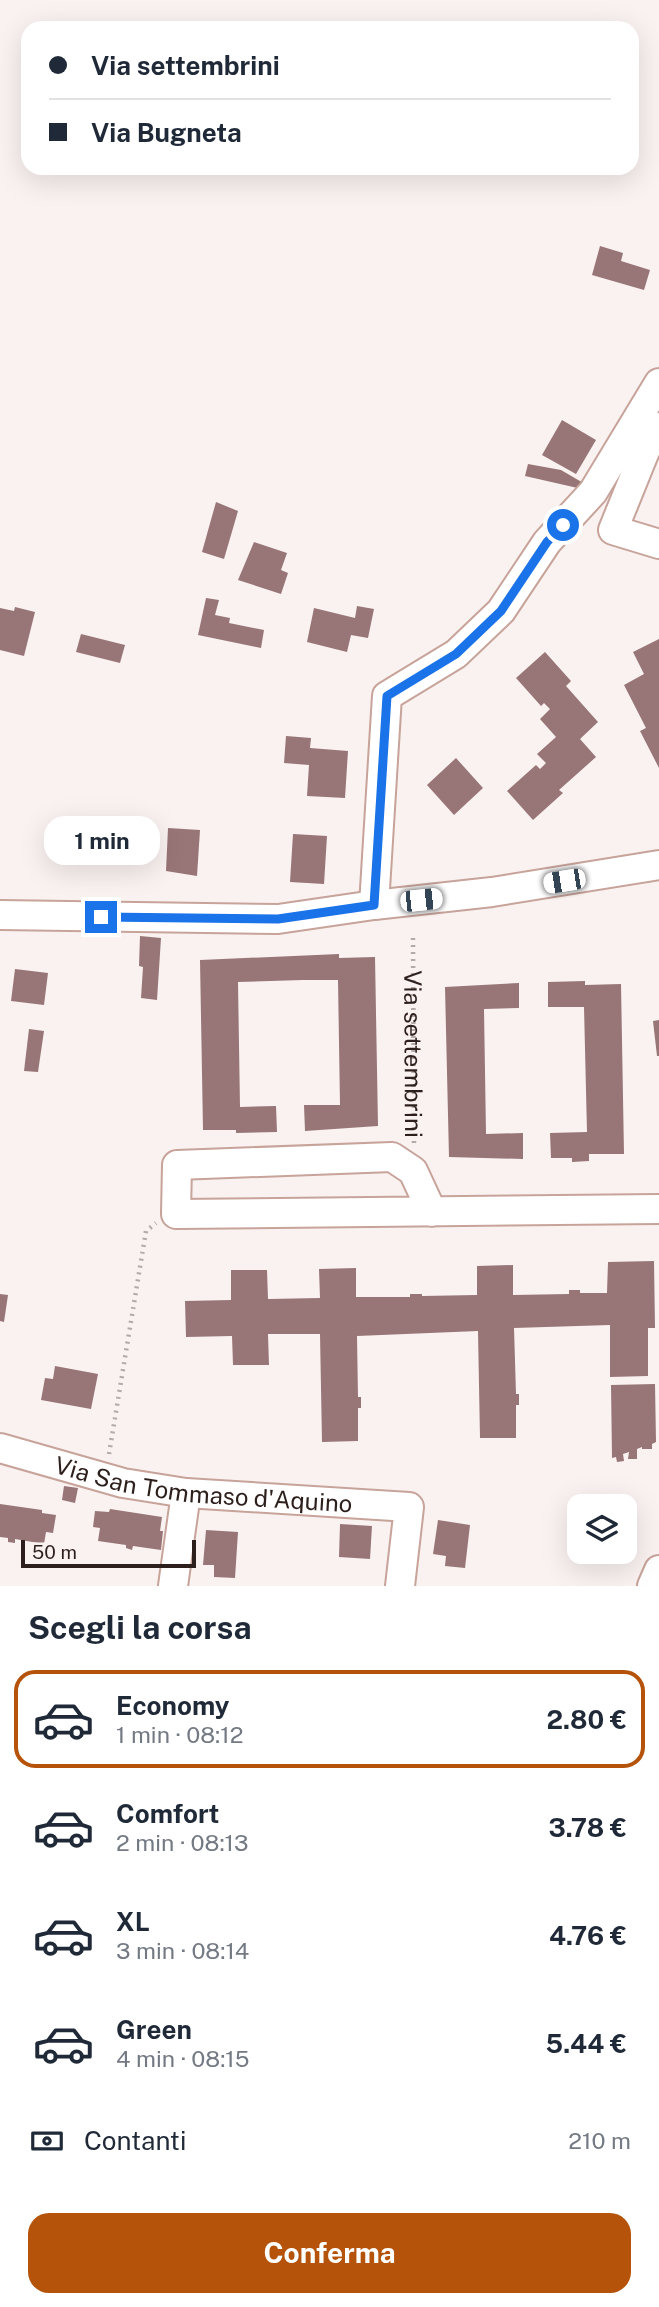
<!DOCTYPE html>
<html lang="it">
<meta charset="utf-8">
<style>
:root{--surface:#fff;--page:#f2f2f3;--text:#1f2937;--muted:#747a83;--line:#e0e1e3;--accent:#b45309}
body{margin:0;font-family:"Public Sans",sans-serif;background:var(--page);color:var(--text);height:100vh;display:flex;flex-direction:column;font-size:26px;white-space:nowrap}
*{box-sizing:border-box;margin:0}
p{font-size:23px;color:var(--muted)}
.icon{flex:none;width:38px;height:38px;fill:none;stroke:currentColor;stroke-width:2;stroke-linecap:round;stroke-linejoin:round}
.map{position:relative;height:1586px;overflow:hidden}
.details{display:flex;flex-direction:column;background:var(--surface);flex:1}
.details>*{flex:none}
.guide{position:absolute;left:21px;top:21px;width:618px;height:154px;border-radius:21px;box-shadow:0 7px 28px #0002;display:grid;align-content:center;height:154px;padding:0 28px;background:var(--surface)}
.controls{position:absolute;left:567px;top:1494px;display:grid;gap:14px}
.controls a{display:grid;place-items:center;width:70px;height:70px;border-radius:14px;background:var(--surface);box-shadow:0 7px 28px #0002;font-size:35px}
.scale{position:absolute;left:21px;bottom:18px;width:175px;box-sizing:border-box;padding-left:7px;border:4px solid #2d1f1c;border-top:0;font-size:19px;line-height:24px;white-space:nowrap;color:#2d1f1c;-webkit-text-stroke:5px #faf2f0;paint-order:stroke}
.end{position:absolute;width:32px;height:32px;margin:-16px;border:9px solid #1a73e8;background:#fff;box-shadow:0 0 0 4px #fff}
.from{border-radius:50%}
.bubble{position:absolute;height:49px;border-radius:21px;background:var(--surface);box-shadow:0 7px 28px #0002;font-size:23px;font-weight:700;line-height:49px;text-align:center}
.car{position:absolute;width:21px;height:42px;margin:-21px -10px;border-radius:9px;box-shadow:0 0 5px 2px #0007;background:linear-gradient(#fff 24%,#345 0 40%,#fff 0 76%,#345 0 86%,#fff 0)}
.guide b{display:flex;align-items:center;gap:24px;height:66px;font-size:26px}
.guide b+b{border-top:2px solid var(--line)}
.guide i{width:18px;height:18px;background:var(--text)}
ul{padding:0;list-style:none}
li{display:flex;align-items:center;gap:21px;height:98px;margin:0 14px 10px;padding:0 14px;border:4px solid transparent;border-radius:21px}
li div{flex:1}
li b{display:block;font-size:26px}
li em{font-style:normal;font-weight:700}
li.active{border-color:var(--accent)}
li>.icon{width:63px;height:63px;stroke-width:1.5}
h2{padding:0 28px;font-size:32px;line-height:84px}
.pay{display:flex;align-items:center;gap:18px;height:77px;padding:0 28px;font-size:26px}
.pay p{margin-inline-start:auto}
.cta{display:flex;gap:14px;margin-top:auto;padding:14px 28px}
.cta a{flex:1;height:80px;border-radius:21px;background:var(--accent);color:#fff;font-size:28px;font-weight:700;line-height:80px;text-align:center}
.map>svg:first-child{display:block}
</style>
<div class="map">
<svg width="659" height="1586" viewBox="0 0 659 1586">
<rect width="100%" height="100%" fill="#faf2f0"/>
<g fill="#987577">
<polygon points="600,246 623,253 621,261 650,270 644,290 592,275"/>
<polygon points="562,420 596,440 576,474 542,455"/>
<polygon points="528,464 561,470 585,484 582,489 525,476"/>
<polygon points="216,502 238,511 224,559 202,552"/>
<polygon points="254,542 287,553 281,570 288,573 281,594 238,580"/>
<polygon points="206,598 219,600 215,615 230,618 229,623 264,630 261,648 198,635"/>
<polygon points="357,606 374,609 368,638 351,635 347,652 307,642 314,608 355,618"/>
<polygon points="15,607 35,612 24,656 0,650 0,608 14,611"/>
<polygon points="81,634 125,645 120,663 76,652"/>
<polygon points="659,639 659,768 640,731 646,728 624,685 644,674 633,652"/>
<polygon points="545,652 571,681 566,686 598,722 580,739 596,757 559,790 563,793 533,820 507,791 536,765 540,769 546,763 537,754 556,737 540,719 550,709 544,703 541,706 516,678"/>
<polygon points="286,736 311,738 310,748 348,751 345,798 307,796 309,765 284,763"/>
<polygon points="456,758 483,788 454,815 427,785"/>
<polygon points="168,828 200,830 197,876 166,871"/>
<polygon points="293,834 327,836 324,884 290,882"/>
<polygon points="140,936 161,938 157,1000 141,998 143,967 139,966"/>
<polygon points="339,954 339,958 375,957 378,1126 305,1131 304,1105 340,1105 338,980 303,980 238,982 240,1107 276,1106 277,1132 236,1133 236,1130 203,1130 200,960"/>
<polygon points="15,969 48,973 44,1005 11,1001"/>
<polygon points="585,981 585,985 621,984 624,1154 589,1154 589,1161 572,1162 572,1158 551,1158 550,1133 587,1132 584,1007 548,1007 548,982"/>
<polygon points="519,983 519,1008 484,1009 486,1134 523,1133 523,1159 449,1157 445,987"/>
<polygon points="659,1020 659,1056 657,1056 653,1021"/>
<polygon points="29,1029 44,1031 38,1072 24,1071"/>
<polygon points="654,1261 655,1328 648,1328 648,1376 610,1377 610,1325 514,1328 516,1394 519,1394 519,1405 516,1405 516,1438 480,1438 478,1331 357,1336 358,1397 361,1397 361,1408 358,1408 358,1441 322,1442 320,1334 268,1334 269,1365 233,1365 232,1336 186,1337 185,1301 231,1300 231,1270 267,1270 268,1299 320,1298 319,1269 356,1268 356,1297 410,1297 410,1294 422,1294 422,1296 477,1295 477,1266 513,1265 513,1295 569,1294 569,1290 580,1290 580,1293 607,1293 608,1262"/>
<polygon points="0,1294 8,1295 4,1322 0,1321"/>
<polygon points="55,1366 98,1374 91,1409 41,1400 45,1378 53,1379"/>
<polygon points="655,1384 656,1442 652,1444 652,1449 642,1449 642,1447 637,1449 637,1459 628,1459 629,1452 623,1454 624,1461 617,1462 616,1457 612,1458 611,1385"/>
<polygon points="64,1486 78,1488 75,1503 62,1500"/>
<polygon points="0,1504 42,1510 42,1513 56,1515 53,1533 46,1532 44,1544 15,1539 15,1543 8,1542 8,1538 0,1537"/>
<polygon points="110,1509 162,1517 160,1531 163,1531 161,1550 133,1546 132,1550 126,1548 126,1545 98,1541 100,1528 93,1527 95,1511 109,1512"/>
<polygon points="438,1520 470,1525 465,1568 445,1566 446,1556 433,1554"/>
<polygon points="340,1524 372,1526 370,1559 339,1557"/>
<polygon points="206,1530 238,1532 235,1578 214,1577 214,1565 203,1565"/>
</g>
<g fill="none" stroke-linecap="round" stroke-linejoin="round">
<defs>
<g id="minor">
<polyline points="659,427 645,451 613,530 659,544"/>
<polyline points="374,905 387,696 456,654 501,611 547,542 593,492 659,383"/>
<polyline points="0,915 278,919 374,905 492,892 659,865"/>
<polyline points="432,1212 413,1171 392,1157 177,1165 176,1214 659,1209"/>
<path id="s2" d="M0 1448 123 1483 186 1493 409 1507 400 1586"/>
<polyline points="173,1586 186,1493"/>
<polyline points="652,1586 659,1570"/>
</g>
</defs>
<use href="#minor" stroke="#c7a39a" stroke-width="32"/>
<g stroke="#b4aaa7" stroke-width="4.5" stroke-dasharray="2 5" stroke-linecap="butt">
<path id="s1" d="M413 938 414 1143"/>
<polyline points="109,1454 146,1231 156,1223"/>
</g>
<use href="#minor" stroke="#fff" stroke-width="28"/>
</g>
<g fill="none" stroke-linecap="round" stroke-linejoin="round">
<polyline stroke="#1a73e8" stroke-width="9" points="101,917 278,919 374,905 387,696 456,654 501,611 547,542 563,525"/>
</g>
<g text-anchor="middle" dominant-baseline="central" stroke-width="5" stroke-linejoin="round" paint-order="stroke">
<g font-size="24" fill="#2d1f1c" stroke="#faf2f0">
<text stroke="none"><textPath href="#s1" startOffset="116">Via settembrini</textPath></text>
<text stroke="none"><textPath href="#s2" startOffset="208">Via San Tommaso d'Aquino</textPath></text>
</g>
</g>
</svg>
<div class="controls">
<a><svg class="icon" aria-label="layers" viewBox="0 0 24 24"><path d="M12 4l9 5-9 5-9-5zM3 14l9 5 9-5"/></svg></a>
</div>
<div class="scale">50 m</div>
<i class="end from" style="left:563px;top:525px"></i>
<i class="end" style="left:101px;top:917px"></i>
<div class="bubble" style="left:44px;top:816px;width:116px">1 min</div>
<i class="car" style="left:564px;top:881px;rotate:261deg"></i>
<i class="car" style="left:421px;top:900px;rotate:84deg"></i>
<div class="guide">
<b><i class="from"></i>Via settembrini</b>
<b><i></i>Via Bugneta</b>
</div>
</div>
<section class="details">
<h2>Scegli la corsa</h2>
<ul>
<li class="active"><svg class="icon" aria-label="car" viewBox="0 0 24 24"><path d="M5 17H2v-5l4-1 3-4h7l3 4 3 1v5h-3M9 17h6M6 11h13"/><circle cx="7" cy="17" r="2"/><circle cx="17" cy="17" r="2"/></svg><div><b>Economy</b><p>1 min · 08:12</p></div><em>2.80 €</em></li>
<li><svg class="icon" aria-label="car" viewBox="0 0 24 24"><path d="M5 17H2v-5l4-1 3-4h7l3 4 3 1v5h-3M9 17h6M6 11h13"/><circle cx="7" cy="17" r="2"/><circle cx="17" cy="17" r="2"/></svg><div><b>Comfort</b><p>2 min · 08:13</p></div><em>3.78 €</em></li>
<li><svg class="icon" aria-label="car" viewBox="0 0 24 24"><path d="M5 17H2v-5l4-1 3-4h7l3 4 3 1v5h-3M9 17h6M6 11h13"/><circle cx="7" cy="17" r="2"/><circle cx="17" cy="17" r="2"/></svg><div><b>XL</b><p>3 min · 08:14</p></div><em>4.76 €</em></li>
<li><svg class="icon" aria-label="car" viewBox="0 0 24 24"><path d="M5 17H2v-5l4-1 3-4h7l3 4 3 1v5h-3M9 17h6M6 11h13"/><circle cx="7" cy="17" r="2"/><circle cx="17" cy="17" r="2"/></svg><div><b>Green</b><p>4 min · 08:15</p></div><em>5.44 €</em></li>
</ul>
<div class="pay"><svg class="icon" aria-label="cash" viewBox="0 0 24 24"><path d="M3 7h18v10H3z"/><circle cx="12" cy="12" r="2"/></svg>Contanti<p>210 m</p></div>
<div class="cta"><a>Conferma</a></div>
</section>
